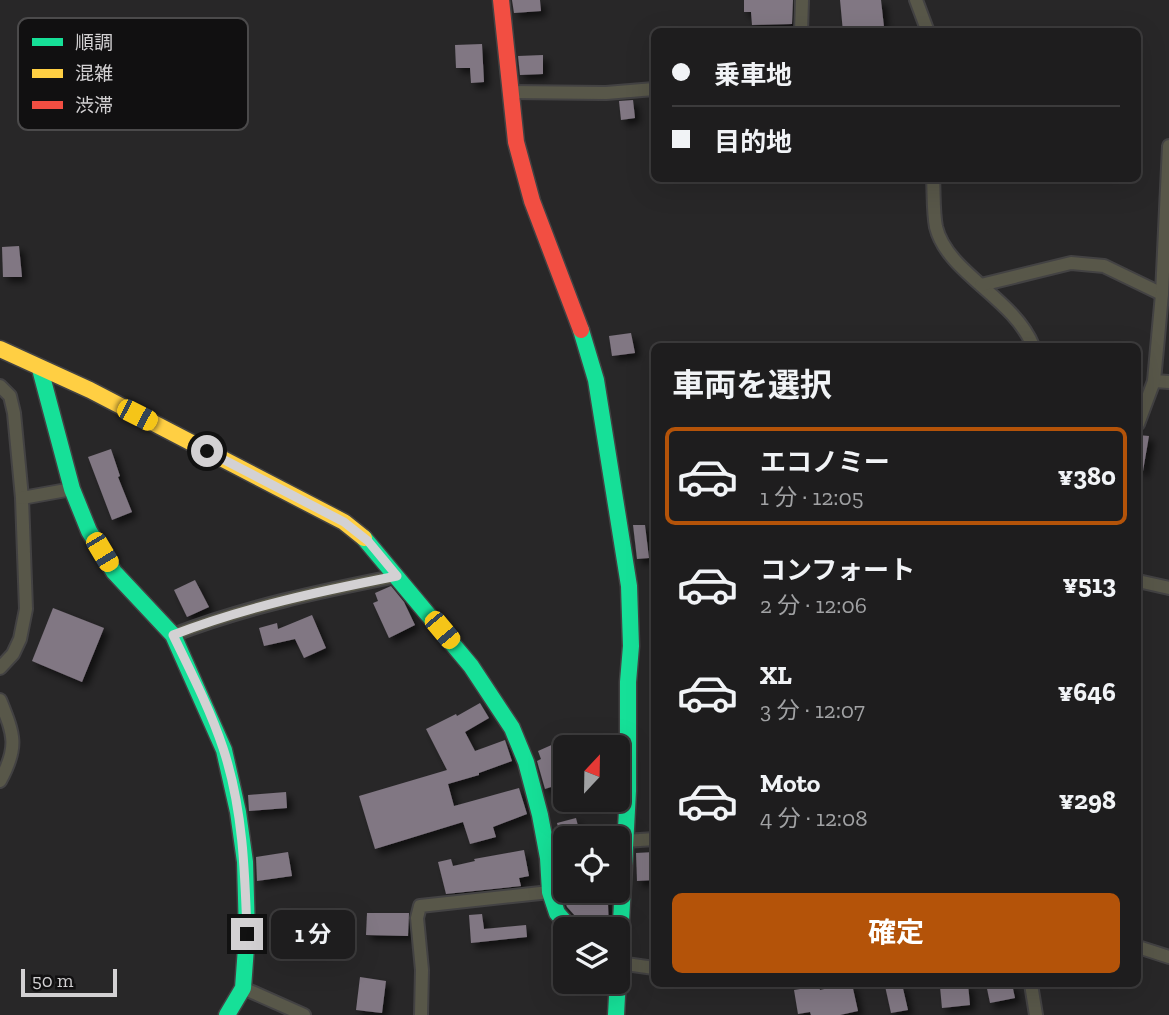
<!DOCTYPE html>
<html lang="ja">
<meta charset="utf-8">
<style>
:root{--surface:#1e1d1e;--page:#262627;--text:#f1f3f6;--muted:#a1a2a4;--line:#3c3b3c;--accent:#b45309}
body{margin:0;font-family:"Zilla Slab","Noto Sans JP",serif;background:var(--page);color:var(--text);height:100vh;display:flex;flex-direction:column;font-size:26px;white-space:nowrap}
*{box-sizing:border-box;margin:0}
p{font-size:23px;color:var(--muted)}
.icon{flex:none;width:38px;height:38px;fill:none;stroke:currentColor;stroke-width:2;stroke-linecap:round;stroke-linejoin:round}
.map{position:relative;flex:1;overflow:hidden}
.details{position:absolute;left:651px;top:343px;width:490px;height:644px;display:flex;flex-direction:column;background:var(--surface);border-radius:10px;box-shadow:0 7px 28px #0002,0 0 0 2px var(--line)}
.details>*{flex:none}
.guide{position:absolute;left:651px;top:28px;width:490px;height:154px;border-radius:10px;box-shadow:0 7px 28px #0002,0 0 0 2px var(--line);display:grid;align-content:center;height:154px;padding:0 21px;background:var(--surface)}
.needle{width:46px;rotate:22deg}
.tools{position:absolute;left:553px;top:735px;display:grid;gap:14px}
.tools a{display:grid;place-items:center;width:77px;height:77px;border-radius:10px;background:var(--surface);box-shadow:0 7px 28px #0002,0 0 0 2px var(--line);font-size:35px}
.scale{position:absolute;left:21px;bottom:18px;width:96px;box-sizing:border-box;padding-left:7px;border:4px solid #d3d1d3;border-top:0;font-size:19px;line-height:24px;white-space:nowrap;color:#d3d1d3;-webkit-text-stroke:5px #111011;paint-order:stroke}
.end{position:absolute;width:32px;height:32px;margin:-16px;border:9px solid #d3d1d3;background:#111;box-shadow:0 0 0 4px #111}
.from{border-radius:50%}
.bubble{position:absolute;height:49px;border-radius:10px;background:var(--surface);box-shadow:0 7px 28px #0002,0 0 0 2px var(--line);font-size:23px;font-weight:700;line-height:49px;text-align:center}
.car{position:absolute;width:21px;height:42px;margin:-21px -10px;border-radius:9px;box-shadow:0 0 5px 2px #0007;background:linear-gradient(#f5c518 24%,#345 0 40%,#f5c518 0 76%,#345 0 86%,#f5c518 0)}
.guide b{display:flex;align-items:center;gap:24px;height:66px;font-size:26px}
.guide b+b{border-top:2px solid var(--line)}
.guide i{width:18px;height:18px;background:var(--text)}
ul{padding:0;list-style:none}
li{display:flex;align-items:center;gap:21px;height:98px;margin:0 14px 10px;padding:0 7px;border:4px solid transparent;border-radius:10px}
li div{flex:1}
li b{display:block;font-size:26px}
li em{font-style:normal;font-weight:700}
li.selected{border-color:var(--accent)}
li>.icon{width:63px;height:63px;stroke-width:1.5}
h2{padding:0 21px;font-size:32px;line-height:84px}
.primary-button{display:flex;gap:14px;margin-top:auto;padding:14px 21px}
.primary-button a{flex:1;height:80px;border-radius:10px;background:var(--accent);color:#fff;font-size:28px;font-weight:700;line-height:80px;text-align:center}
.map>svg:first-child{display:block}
</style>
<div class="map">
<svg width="1169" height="1015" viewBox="0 0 1169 1015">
<defs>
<filter id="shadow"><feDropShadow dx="5" dy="5" stdDeviation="3.5" flood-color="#0009"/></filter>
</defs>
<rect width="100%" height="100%" fill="#282728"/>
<g fill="#817783" filter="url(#shadow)">
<polygon points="512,0 540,0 541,11 514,13"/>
<polygon points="744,0 793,0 792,24 752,25 751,12 744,12"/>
<polygon points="840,0 881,0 884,27 877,32 843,32"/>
<polygon points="482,44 484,82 471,83 470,68 456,68 455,45"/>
<polygon points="543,55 543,74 520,75 518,56"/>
<polygon points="633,100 635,118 621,120 619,101"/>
<polygon points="19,246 22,277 3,277 2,247"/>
<polygon points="631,333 635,353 612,356 609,336"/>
<polygon points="1138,435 1149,436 1143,471 1138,471"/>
<polygon points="111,449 120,476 118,477 132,512 112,520 88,457"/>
<polygon points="633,525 645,525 649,558 637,559"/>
<polygon points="195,580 209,607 187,617 174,590"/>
<polygon points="391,586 404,602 415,625 389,638 373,603 378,601 375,593"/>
<polygon points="53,608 104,628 82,682 32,661"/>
<polygon points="312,615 326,648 304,658 295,639 264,646 259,628 277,623 278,629"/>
<polygon points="480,703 489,718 465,732 475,751 505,740 512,761 479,773 479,775 448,784 454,806 519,788 527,814 493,827 496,837 470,844 463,822 375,849 359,796 447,770 426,729 456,714 457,716"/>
<polygon points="556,743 565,764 565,812 554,786 545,789 537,761 541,759 538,751"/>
<polygon points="286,792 287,808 249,811 248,795"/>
<polygon points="576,818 581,838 561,838 557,823"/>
<polygon points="524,850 529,876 519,878 521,886 446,894 438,862 451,859 453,866 475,861 474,859"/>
<polygon points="288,852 292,876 257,881 256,857"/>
<polygon points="654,852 654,880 637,881 636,853"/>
<polygon points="560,860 565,860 565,891 606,891 606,904 608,904 609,929 587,929 567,907 561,890"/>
<polygon points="367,913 409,913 408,936 366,935"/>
<polygon points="482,914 484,929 526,925 527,937 471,943 469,915"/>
<polygon points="360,977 386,981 382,1013 356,1010"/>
<polygon points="846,984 852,984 858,1011 840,1015 811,1015 810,1012 798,1014 794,990 819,986 820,990"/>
<polygon points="902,984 908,1010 891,1013 885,986"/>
<polygon points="968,984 970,1005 942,1008 940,987"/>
<polygon points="986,984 1012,984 1015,998 990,1003"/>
</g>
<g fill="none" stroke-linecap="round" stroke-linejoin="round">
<defs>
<g id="street">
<polyline points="916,0 928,32"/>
<polyline points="801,32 802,0"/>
<polyline points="511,92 606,93 654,89"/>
<path d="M933 178C934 194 933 211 936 227 947 273 1014 298 1033 346"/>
<polyline points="981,285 1071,263 1104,266 1162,294"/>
<polyline points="1154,381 1169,382"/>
<polyline points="0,386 10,396 14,413 22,498 26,609 20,639 13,654 0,668"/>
<polyline points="1138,424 1154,381 1162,294 1169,146"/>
<polyline points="22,498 72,489"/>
<polyline points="1138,581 1169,588"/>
<path d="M173 635C245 607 321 591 397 576"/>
<path d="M0 700C14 735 19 746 0 781"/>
<polyline points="626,841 654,839"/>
<polyline points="1138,947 1169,957"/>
<polyline points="619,963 654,968"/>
<polyline points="1031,984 1036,1015"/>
<polyline points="243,988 304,1015"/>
<polyline points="421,1015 422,970 417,918 420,906 550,892"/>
</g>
<g id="fast">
<polyline points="581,330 596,380 629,586 631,646 628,682 628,791 616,1015"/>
<polyline points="40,369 72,489 89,531 114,572 173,635 224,750 238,812 245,862 247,934 243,988 227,1015"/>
<polyline points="364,538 471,666 512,728 526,762 540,815 548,858 550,892 557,913 571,929"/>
</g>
<polyline id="slow" points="0,349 90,390 344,522 364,538"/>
<polyline id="jam" points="501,0 516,142 532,201 581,330"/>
</defs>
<use href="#street" stroke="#434243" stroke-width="16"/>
<use href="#fast" stroke="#434243" stroke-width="19"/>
<use href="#slow" stroke="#434243" stroke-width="19"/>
<use href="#jam" stroke="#434243" stroke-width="19"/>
<use href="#street" stroke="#585749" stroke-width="12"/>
<use href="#fast" stroke="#16e098" stroke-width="16"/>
<use href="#slow" stroke="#ffcf43" stroke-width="16"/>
<use href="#jam" stroke="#f24e42" stroke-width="16"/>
</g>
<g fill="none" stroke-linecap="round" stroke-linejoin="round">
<path stroke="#d3d1d3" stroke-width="9" d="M207 451 344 522 368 541 397 576C321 591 245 607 173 635 191 672 210 709 223 748 243 808 245 872 247 934"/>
</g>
<rect x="18" y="18" width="230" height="112" rx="10" fill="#111011" stroke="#4b4a4b" stroke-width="2"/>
<rect x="32" y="38" width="31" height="8" fill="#16e098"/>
<rect x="32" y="69" width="31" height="9" fill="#ffcf43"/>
<rect x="32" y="101" width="31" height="8" fill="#f24e42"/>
<g font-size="19" fill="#d3d1d3">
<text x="75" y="49">順調</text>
<text x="75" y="80">混雑</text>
<text x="75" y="112">渋滞</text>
</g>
</svg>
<div class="tools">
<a><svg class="needle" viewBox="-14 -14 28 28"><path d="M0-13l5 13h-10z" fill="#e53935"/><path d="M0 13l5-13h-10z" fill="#a1a2a4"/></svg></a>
<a><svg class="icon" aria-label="locate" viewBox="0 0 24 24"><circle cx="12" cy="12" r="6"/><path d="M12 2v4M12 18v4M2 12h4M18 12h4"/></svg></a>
<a><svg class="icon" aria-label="layers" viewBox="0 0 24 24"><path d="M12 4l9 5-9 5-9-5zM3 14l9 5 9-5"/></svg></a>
</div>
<div class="scale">50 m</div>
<i class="end from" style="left:207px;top:451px"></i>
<i class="end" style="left:247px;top:934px"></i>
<div class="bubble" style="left:271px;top:910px;width:84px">1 分</div>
<i class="car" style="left:137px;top:415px;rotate:117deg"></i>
<i class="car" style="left:102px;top:552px;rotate:149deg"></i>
<i class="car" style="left:442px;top:630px;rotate:140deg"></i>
<div class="guide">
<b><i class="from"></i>乗車地</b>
<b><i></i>目的地</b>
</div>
<section class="details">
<h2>車両を選択</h2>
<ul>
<li class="selected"><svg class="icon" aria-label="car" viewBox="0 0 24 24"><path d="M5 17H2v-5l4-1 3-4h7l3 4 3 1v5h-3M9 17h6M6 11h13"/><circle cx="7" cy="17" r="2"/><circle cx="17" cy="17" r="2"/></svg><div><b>エコノミー</b><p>1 分 · 12:05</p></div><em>¥380</em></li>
<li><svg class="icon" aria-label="car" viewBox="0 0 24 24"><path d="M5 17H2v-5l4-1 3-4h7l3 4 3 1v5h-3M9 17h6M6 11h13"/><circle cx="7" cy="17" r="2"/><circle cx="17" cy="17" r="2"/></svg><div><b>コンフォート</b><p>2 分 · 12:06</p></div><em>¥513</em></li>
<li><svg class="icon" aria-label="car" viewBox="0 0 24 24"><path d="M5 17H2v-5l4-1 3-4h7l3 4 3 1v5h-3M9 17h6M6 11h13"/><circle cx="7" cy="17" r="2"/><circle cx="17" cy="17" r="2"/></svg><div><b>XL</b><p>3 分 · 12:07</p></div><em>¥646</em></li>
<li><svg class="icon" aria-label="car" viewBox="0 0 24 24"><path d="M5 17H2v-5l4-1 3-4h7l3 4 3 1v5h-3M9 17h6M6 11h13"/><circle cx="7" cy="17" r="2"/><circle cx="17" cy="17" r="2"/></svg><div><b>Moto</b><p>4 分 · 12:08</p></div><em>¥298</em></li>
</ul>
<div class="primary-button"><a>確定</a></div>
</section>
</div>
